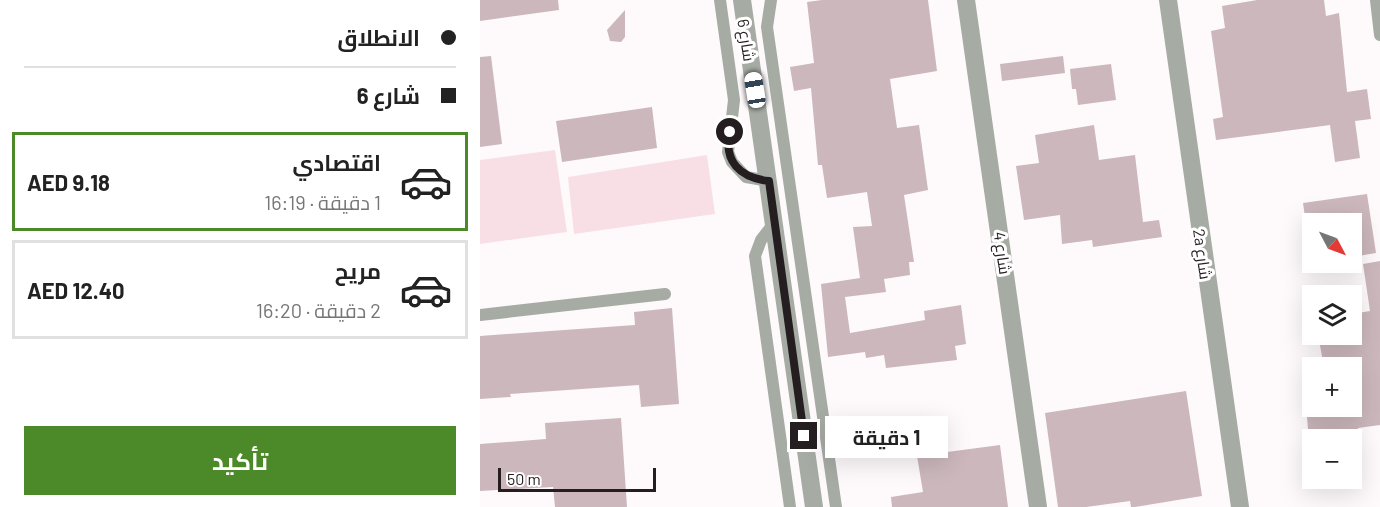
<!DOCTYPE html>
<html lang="ar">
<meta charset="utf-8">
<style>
:root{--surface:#fff;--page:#f2f2f2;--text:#222;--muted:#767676;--line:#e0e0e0;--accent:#4c8929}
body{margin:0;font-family:Barlow,Cairo,sans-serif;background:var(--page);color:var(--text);direction:rtl;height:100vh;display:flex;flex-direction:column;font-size:22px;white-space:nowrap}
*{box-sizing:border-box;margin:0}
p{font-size:20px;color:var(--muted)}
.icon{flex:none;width:33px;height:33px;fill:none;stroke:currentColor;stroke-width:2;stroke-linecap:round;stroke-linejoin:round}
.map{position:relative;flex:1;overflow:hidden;direction:ltr}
.side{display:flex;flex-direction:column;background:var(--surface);width:480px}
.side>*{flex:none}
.hud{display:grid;align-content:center;height:132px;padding:0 24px;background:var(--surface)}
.needle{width:39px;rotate:131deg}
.fabs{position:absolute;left:822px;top:213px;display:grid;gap:12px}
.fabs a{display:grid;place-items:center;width:60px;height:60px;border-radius:0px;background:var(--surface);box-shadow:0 6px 24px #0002;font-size:30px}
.scale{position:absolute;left:18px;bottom:15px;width:158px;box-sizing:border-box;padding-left:6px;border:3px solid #251e20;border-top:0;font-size:16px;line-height:21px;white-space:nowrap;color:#251e20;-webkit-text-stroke:4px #fff;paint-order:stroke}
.end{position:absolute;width:27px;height:27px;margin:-14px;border:8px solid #251e20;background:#fff;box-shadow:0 0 0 3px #fff}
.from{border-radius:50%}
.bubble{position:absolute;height:42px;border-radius:0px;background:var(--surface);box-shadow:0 6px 24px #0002;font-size:20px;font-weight:700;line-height:42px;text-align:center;direction:rtl}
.car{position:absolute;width:18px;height:36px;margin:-18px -9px;border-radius:8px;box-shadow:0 0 4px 2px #0007;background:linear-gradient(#fff 24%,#345 0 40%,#fff 0 76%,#345 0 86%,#fff 0)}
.hud b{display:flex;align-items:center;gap:21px;height:57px;font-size:22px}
.hud b+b{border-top:2px solid var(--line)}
.hud i{width:15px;height:15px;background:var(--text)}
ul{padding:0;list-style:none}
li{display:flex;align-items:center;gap:18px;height:99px;margin:0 12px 9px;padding:0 12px;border:3px solid var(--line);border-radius:0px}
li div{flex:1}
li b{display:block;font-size:22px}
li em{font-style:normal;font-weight:700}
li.selected{border-color:var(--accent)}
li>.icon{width:54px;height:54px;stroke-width:1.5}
.cta{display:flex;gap:12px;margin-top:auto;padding:12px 24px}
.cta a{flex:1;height:69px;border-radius:0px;background:var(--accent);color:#fff;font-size:24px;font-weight:700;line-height:69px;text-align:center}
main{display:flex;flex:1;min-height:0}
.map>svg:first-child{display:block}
</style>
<main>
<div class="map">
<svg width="900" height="507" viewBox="0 0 900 507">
<rect width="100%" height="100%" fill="#fefafb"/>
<g fill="#f8dfe6">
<polygon points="75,150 87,232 0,244 0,160"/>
<polygon points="227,155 235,214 94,234 88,177"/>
</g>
<g fill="#cbb7bc">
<polygon points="0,0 78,0 79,10 0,21"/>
<polygon points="342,0 448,0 457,71 410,79 417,128 439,125 448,190 424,195 434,262 429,262 430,275 404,279 406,292 365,297 370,333 445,320 444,311 481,305 486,344 475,346 477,360 406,368 404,355 386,358 385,352 348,357 341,284 380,278 373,227 392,226 387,192 347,198 342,165 338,165 331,88 314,91 310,67 334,63 327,2"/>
<polygon points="777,0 844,0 846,16 859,13 867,92 887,89 891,119 875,121 880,158 855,162 850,125 736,140 733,119 743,117 731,31 745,28 742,6"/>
<polygon points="145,10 145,37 141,42 130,41 127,30"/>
<polygon points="11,56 22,144 0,147 0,57"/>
<polygon points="583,56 585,73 522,81 520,64"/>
<polygon points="631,64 636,100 598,105 596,89 592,89 590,69"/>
<polygon points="172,107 177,148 82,162 76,121"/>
<polygon points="614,125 619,160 655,155 663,222 679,220 682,237 613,247 612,240 582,244 580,215 544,220 536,166 559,163 555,135"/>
<polygon points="887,194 896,253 872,257 872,224 826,224 823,203"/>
<polygon points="900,261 900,425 878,428 879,440 829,440 826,406 872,406 872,368 844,368 838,334 872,334 872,314 890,311 883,264"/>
<polygon points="192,308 199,404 161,407 159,385 30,394 31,397 0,399 0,336 155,325 154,312"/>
<polygon points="706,391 722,496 655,507 651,507 650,501 606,507 578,507 565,413"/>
<polygon points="141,418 147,507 75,507 73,487 0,491 0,444 66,439 65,423"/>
<polygon points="520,445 528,507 412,507 411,497 443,492 437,456"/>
</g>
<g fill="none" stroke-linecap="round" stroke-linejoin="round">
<g stroke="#a6aba4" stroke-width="12">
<polyline points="240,0 254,100 248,152 252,162 266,177 289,181"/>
<polyline points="291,0 287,27 356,507"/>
<polyline points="896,0 900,35"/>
<polyline points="295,222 281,240 275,256 310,507"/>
<polyline points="0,315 185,294"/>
</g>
<g stroke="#a6aba4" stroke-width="18">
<polyline points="262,0 334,507"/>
<polyline points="486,0 558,507"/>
<polyline points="688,0 760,507"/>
</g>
</g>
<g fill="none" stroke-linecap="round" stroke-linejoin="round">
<path stroke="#251e20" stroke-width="8" d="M250 132C243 161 260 178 289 181L324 436"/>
</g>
<g text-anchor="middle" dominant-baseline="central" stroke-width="6" stroke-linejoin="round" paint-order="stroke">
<g font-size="16" fill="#251e20" stroke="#fff">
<text transform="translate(267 40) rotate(81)">شارع 6</text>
<text transform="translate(523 253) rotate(82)">شارع 4</text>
<text transform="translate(723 254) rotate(82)">2a شارع</text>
</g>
</g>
</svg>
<div class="fabs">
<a><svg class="needle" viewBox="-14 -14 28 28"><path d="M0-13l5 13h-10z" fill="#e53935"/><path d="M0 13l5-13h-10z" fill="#767676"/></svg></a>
<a><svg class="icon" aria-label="layers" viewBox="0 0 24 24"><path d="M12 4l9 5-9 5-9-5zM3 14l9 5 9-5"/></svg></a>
<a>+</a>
<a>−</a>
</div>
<div class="scale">50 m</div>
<i class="end from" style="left:250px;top:132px"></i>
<i class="end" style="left:324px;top:436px"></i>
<div class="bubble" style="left:345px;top:416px;width:123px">1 دقيقة</div>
<i class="car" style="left:275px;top:90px;rotate:351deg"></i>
</div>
<section class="side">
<div class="hud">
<b><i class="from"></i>الانطلاق</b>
<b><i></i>شارع 6</b>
</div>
<ul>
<li class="selected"><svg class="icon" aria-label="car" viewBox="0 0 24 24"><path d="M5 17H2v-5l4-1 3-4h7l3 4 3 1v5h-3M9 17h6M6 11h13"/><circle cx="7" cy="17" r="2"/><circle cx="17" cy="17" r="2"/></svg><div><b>اقتصادي</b><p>1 دقيقة · 16:19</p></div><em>AED 9.18</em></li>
<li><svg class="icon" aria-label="car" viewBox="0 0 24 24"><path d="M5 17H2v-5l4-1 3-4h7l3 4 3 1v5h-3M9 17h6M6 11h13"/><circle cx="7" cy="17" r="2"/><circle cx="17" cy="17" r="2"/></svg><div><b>مريح</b><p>2 دقيقة · 16:20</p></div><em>AED 12.40</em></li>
</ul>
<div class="cta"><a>تأكيد</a></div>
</section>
</main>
